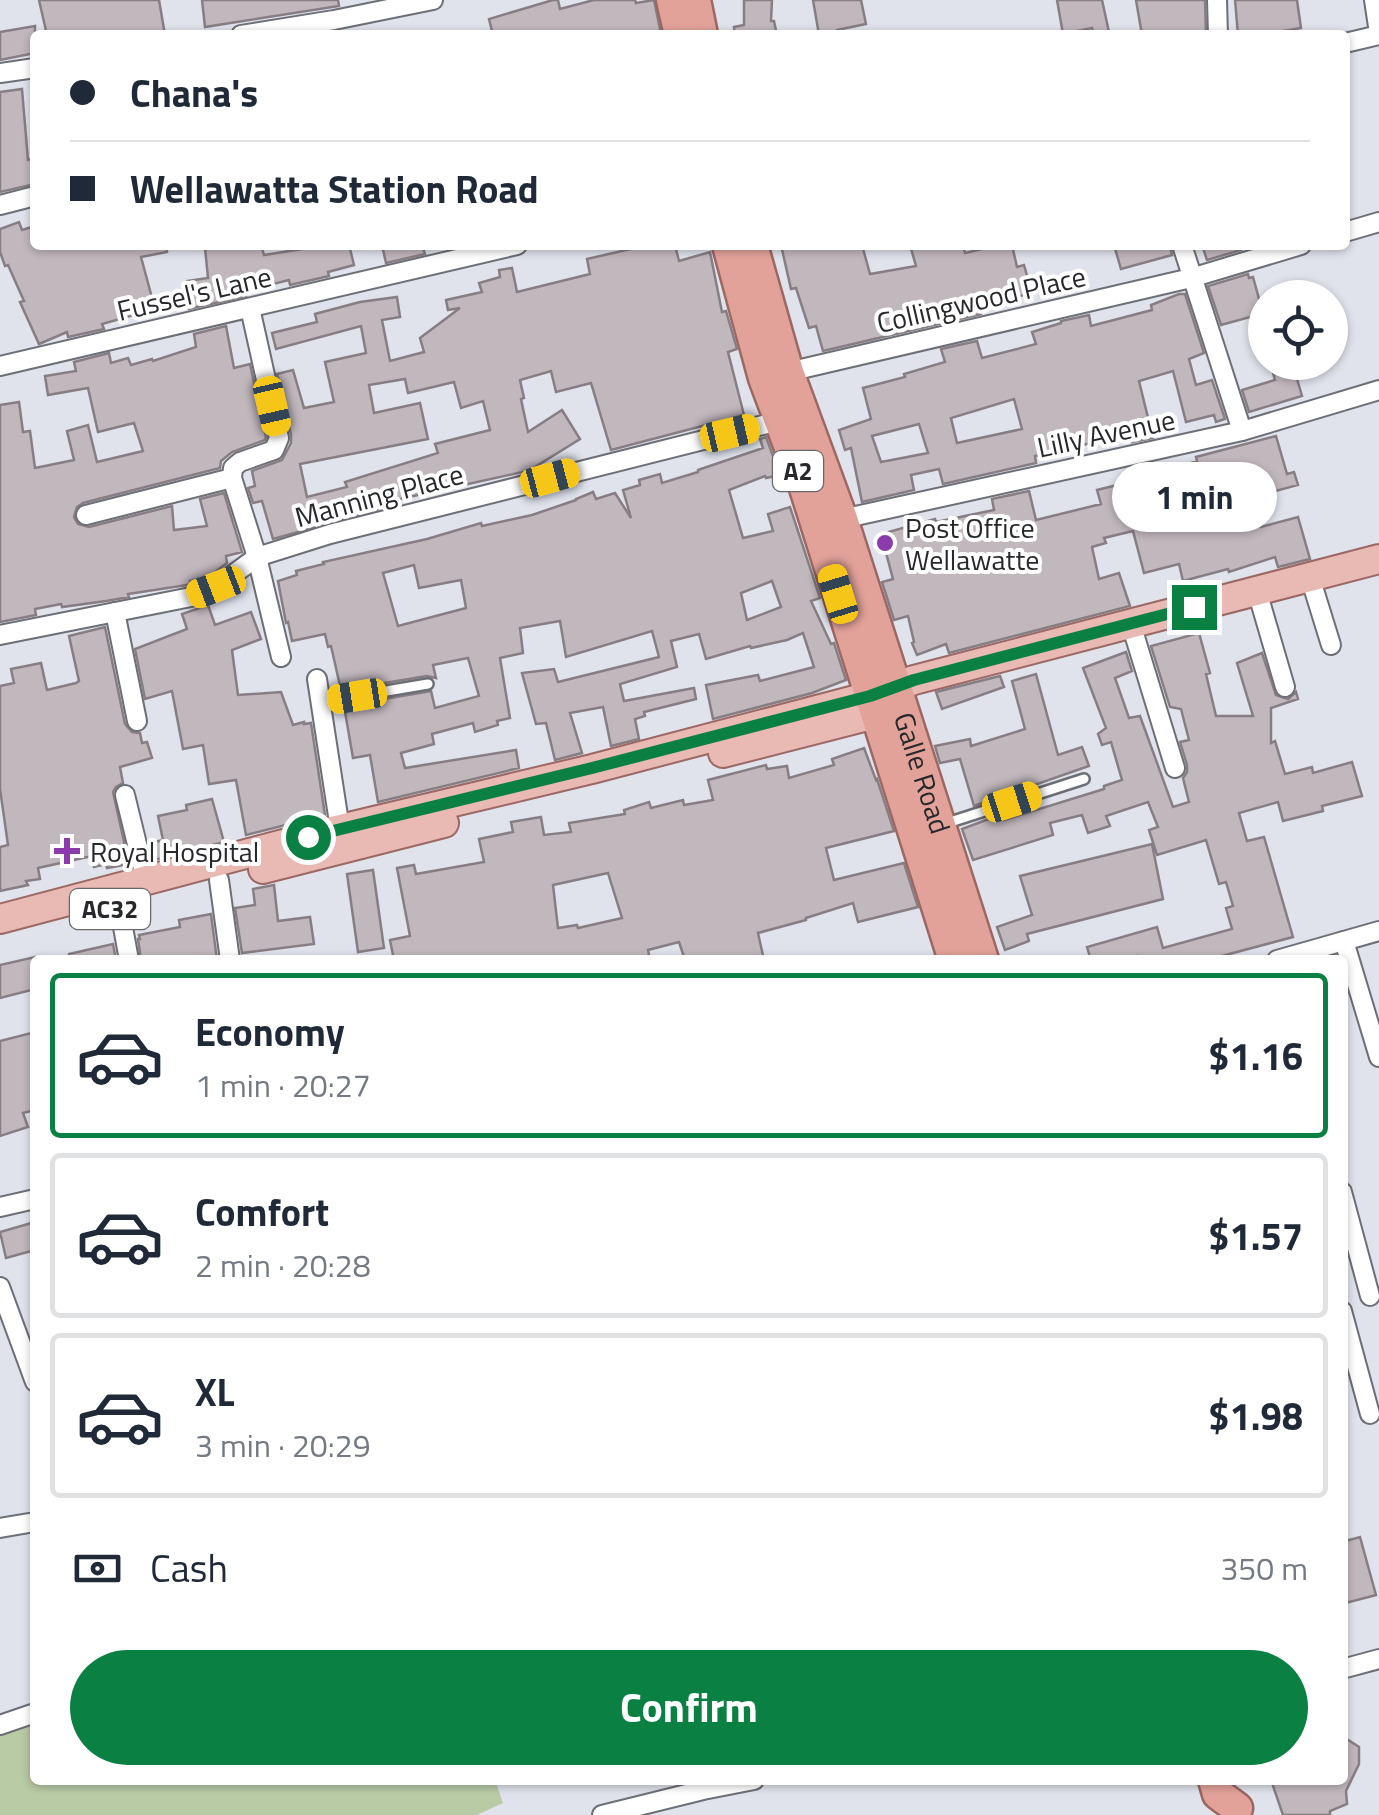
<!DOCTYPE html>
<meta charset="utf-8">
<style>
:root{--surface:#fff;--page:#f2f2f3;--text:#1f2937;--muted:#747a83;--line:#e0e1e3;--accent:#0b8043}
body{margin:0;font-family:"Titillium Web",sans-serif;background:var(--page);color:var(--text);height:100vh;display:flex;flex-direction:column;font-size:38px;white-space:nowrap}
*{box-sizing:border-box;margin:0}
p{font-size:32px;color:var(--muted)}
.icon{flex:none;width:55px;height:55px;fill:none;stroke:currentColor;stroke-width:2;stroke-linecap:round;stroke-linejoin:round}
.map{position:relative;flex:1;overflow:hidden}
.panel{position:absolute;left:30px;top:955px;width:1318px;height:830px;display:flex;flex-direction:column;background:var(--surface);border-radius:10px;box-shadow:0 2px 8px #0004}
.panel>*{flex:none}
.top-card{position:absolute;left:30px;top:30px;width:1320px;height:220px;border-radius:10px;box-shadow:0 2px 8px #0004;display:grid;align-content:center;height:220px;padding:0 40px;background:var(--surface)}
.fabs{position:absolute;left:1248px;top:280px;display:grid;gap:20px}
.fabs a{display:grid;place-items:center;width:100px;height:100px;border-radius:50%;background:var(--surface);box-shadow:0 2px 8px #0004;font-size:50px}
.end{position:absolute;width:45px;height:45px;margin:-22px;border:12px solid #0b8043;background:#fff;box-shadow:0 0 0 5px #fff}
.from{border-radius:50%}
.bubble{position:absolute;height:70px;border-radius:35px;background:var(--surface);box-shadow:0 2px 8px #0004;font-size:32px;font-weight:700;line-height:70px;text-align:center}
.car{position:absolute;width:30px;height:60px;margin:-30px -15px;border-radius:12px;box-shadow:0 0 8px 2px #0007;background:linear-gradient(#f5c518 24%,#345 0 40%,#f5c518 0 76%,#345 0 86%,#f5c518 0)}
.top-card b{display:flex;align-items:center;gap:35px;height:95px;font-size:38px}
.top-card b+b{border-top:2px solid var(--line)}
.top-card i{width:25px;height:25px;background:var(--text)}
ul{padding:18px 0 0;list-style:none}
li{display:flex;align-items:center;gap:30px;height:165px;margin:0 20px 15px;padding:0 20px;border:5px solid var(--line);border-radius:10px}
li div{flex:1}
li b{display:block;font-size:38px}
li em{font-style:normal;font-weight:700}
li.current{border-color:var(--accent)}
li>.icon{width:90px;height:90px;stroke-width:1.5}
.pay{display:flex;align-items:center;gap:25px;height:110px;padding:0 40px;font-size:38px}
.pay p{margin-inline-start:auto}
.button{display:flex;gap:20px;margin-top:auto;padding:20px 40px}
.button a{flex:1;height:115px;border-radius:60px;background:var(--accent);color:#fff;font-size:40px;font-weight:700;line-height:115px;text-align:center}
.map>svg:first-child{display:block}
</style>
<div class="map">
<svg width="1379" height="1815" viewBox="0 0 1379 1815">
<rect width="100%" height="100%" fill="#e0e3ec"/>
<polygon fill="#b8cba5" points="35,1716 35,1780 495,1780 503,1803 477,1815 0,1815 0,1728"/>
<g fill="#c1b8be" stroke="#877e84" stroke-width="2.5" fill-rule="evenodd">
<polygon points="39,0 159,0 165,35 47,35"/>
<polygon points="202,0 338,0 339,6 205,27"/>
<polygon points="553,0 558,0 560,9 594,0 635,0 636,3 654,0 661,34 493,35 489,19"/>
<polygon points="744,0 772,0 771,21 774,21 777,35 735,35 734,27 744,25"/>
<polygon points="813,0 861,0 866,24 837,30 838,35 819,35"/>
<polygon points="1057,0 1102,0 1109,32 1094,35 1092,28 1063,34"/>
<polygon points="1136,0 1205,0 1206,35 1142,35"/>
<polygon points="1235,0 1297,0 1301,28 1271,33 1272,35 1238,35"/>
<polygon points="35,26 35,53 0,60 0,32"/>
<polygon points="22,89 28,160 35,158 35,184 0,192 0,92"/>
<polygon points="19,222 22,230 35,226 35,245 166,245 167,252 141,257 155,309 102,324 104,329 68,337 67,332 39,344 20,302 24,301 8,265 5,266 0,252 0,229"/>
<polygon points="234,245 261,245 264,255 328,245 349,245 354,265 328,272 329,276 290,285 289,280 245,291 246,296 189,309 188,305 191,304 187,281 208,278 205,248"/>
<polygon points="382,245 422,245 425,254 386,263"/>
<path d="M648 245H675L679 261 710 252 722 312 726 311 737 349 728 352 744 415 611 450 591 383 556 392 551 371 520 380 524 398 521 399 528 432 562 410 580 439 535 467 536 469 382 503 384 508 273 539 262 501 253 503 248 488 255 486 252 471 282 460 291 443V435L277 374 293 370 304 408 334 402 325 362 366 353 361 326 276 349 272 333 317 322 315 314 360 302 397 297 400 317 382 320 390 361 424 352 420 338 460 308 448 310 446 300 482 292 479 283 500 277 499 270 512 268 517 292 590 274 587 259ZM405 379 408 393 454 382 461 408 483 401 490 430 435 444 438 453 345 482 347 487 307 497 300 464 428 439 420 403 374 413 369 385Z"/>
<polygon points="781,245 862,245 870,274 916,266 910,245 963,245 965,253 999,245 1012,245 1017,267 1024,265 1032,293 979,306 981,314 823,351 816,326 809,328 796,288 791,289"/>
<polygon points="1114,245 1170,245 1172,255 1121,269"/>
<polygon points="1202,245 1239,245 1241,250 1207,260"/>
<polygon points="1248,274 1249,278 1253,277 1264,317 1251,320 1250,317 1221,325 1208,286"/>
<path d="M1179 294H1185L1204 353 1189 359 1196 385 1212 380 1225 419 1216 422 1214 415 1186 422 1173 371 1139 381 1153 438 1132 442 1130 434 1035 456 1036 463 943 484 939 469 911 475 914 490 862 502 851 448 845 450 839 430 871 419 863 388 905 377 904 374 945 362 941 349 977 341 982 358 1036 344 1032 332 1061 323V321L1089 315 1091 326 1152 310 1151 305ZM1014 399 1022 429 957 443 951 418ZM919 424 928 453 881 462 872 436Z"/>
<polygon points="226,326 234,368 250,364 266,437 265,440 232,452 221,461 220,468 83,503 77,507 74,517 78,524 89,527 172,506 174,530 207,526 200,499 224,493 242,552 226,556 227,563 210,576 190,581 190,584 187,585 128,594 129,597 106,601 62,607 61,604 35,609 36,615 0,622 0,405 19,402 23,432 30,431 35,468 74,460 67,431 88,425 97,462 143,451 134,423 98,432 88,388 48,395 45,376 76,371 74,362 109,353 111,363 128,358 131,365 152,359 153,361 196,347 194,334"/>
<polygon points="1270,362 1292,362 1302,396 1249,412 1242,390 1275,380"/>
<polygon points="1276,436 1287,474 1294,472 1298,485 1253,497 1261,527 1298,517 1310,559 1278,567 1275,557 1229,572 1228,569 1183,581 1179,564 1144,573 1133,531 1104,538 1106,543 1092,547 1099,579 1119,573 1130,606 949,653 946,644 917,655 912,643 914,642 908,616 894,620 882,582 893,579 881,534 935,519 936,522 994,510 992,499 1029,491 1036,520 1101,504 1097,490 1154,476 1197,461 1196,457"/>
<path d="M766 437 780 475 766 478 765 476 729 490 743 538 773 531 768 514 790 507 820 598 811 601 831 644 834 643 846 680 812 693 713 719 706 685 758 675 760 681 814 667 803 633 787 640 751 648 750 646 706 659 699 634 671 641 677 667 620 684 624 701 694 688 696 699 644 712 645 716 635 719 639 739 611 746 603 707 570 713 582 753 555 760 546 723 536 724 522 673 554 669 558 682 659 657 652 631 566 657 560 621 520 628 523 653 500 658 510 718 497 721 498 725 475 732 473 723 432 734 434 744 401 753 405 768 516 750 519 768 378 802 370 755 353 758 344 706 431 691 435 708 479 696 468 658 433 665 436 678 427 676 341 690 331 646 328 647 325 634 292 641 288 622 286 623 278 581 297 575 296 571 324 564 323 562 427 539 481 523 482 526 532 515 576 500V499L593 492 596 499 615 493 631 518 623 490 640 485 639 480 660 474 662 483 698 472V470L763 448 760 439ZM414 565 419 588 461 580 466 608 398 626 383 573ZM772 581 781 607 747 620 741 593Z"/>
<polygon points="208,605 215,625 251,612 261,639 232,650 238,695 281,692 293,725 304,722 304,724 311,723 325,815 246,835 236,780 209,784 203,745 183,749 172,691 145,699 135,649 187,629 182,614"/>
<polygon points="105,627 125,724 132,732 140,733 142,743 147,742 152,758 120,767 123,783 116,787 113,792 129,864 107,868 106,864 94,867 92,856 38,868 40,879 26,881 28,885 0,891 0,847 8,845 0,789 0,686 14,683 11,669 41,663 47,690 76,683 79,681 69,636"/>
<polygon points="1199,633 1210,673 1206,674 1216,716 1253,716 1237,663 1262,653 1276,695 1288,699 1296,692 1298,699 1271,708 1271,743 1275,741 1285,774 1312,767 1313,773 1352,762 1362,796 1322,806 1323,811 1283,821 1278,802 1239,813 1247,841 1264,837 1293,937 1222,956 1223,960 1138,960 1137,956 1122,960 1091,960 1087,947 1157,927 1163,948 1232,929 1226,908 1233,906 1226,882 1219,884 1206,840 1157,855 1149,830 1158,827 1148,802 1106,816 1110,826 1088,833 1082,815 1050,823 1053,835 973,860 962,829 1002,814 1004,820 1104,789 1104,786 1122,780 1111,742 1102,745 1098,734 1106,728 1083,668 1126,652 1132,671 1115,678 1129,718 1140,716 1173,807 1189,802 1183,778 1187,772 1187,765 1180,742 1189,740 1181,709 1170,707 1151,646"/>
<polygon points="1036,674 1058,755 1082,747 1089,766 974,806 960,759 940,763 935,746 970,739 971,746 1025,729 1012,681"/>
<polygon points="1000,676 1004,687 942,709 936,692"/>
<path d="M864 748 876 780 877 779 894 831 826 848 834 880 904 863 918 907 858 922 853 903 806 918V920L758 933 764 960H685L679 942 648 950 650 960H534V957L516 960H394L390 940 410 936 397 868 414 865 416 874 484 862 479 839 513 832 511 822 541 817 544 835 571 832 569 823 625 814 624 810 649 802 651 808 683 800 684 805 713 800 708 780 766 765 767 769 787 766 789 778 834 765 832 759ZM608 873 622 918 578 928 577 925 558 928 553 885Z"/>
<polygon points="212,799 224,842 154,860 150,843 163,840 158,816 187,810 186,805"/>
<polygon points="1152,844 1163,899 1027,934 1029,941 1005,950 997,927 1032,915 1020,876"/>
<polygon points="373,870 384,948 358,952 347,874"/>
<polygon points="274,885 278,921 310,917 314,944 242,953 235,908 255,905 253,889"/>
<polygon points="211,914 217,960 141,960 138,939 140,939 139,935 180,927 179,920"/>
<polygon points="113,944 116,960 69,960 69,954"/>
<polygon points="35,957 35,989 0,998 0,965"/>
<polygon points="35,1032 35,1110 23,1113 28,1127 0,1136 0,1041"/>
<polygon points="35,1222 35,1250 6,1258 0,1232"/>
<polygon points="1360,1537 1376,1595 1342,1604 1342,1542"/>
<polygon points="1342,1736 1359,1747 1359,1764 1346,1791 1347,1804 1330,1811 1330,1815 1283,1815 1271,1780 1342,1780"/>
</g>
<g fill="none" stroke-linecap="round" stroke-linejoin="round">
<defs>
<g id="service">
<polyline points="321,702 428,684"/>
<polyline points="944,824 1084,779"/>
</g>
<g id="minor">
<polyline points="1217,0 1218,35"/>
<polyline points="1374,0 1379,33"/>
<polyline points="241,35 334,20 433,0"/>
<polyline points="1345,43 1379,35"/>
<polyline points="0,73 35,68"/>
<polyline points="0,205 35,196"/>
<polyline points="1345,232 1379,222"/>
<polyline points="1182,245 1242,431"/>
<polyline points="250,308 279,438 274,450 240,462 233,468 232,478 257,557 281,657"/>
<polyline points="0,366 517,245"/>
<polyline points="788,372 1191,278 1301,245"/>
<polyline points="86,515 232,478"/>
<polyline points="842,519 1242,431 1379,390"/>
<polyline points="1310,577 1331,645"/>
<polyline points="1257,591 1285,687"/>
<polyline points="115,612 137,721"/>
<polyline points="1131,624 1175,768"/>
<polyline points="0,635 191,597 216,587 257,557 330,534 779,421"/>
<polyline points="317,679 340,829"/>
<polyline points="125,795 146,881"/>
<polyline points="219,880 230,960"/>
<polyline points="116,889 129,960"/>
<polyline points="1344,941 1379,1057"/>
<polyline points="1277,960 1379,931"/>
<polyline points="1342,1192 1370,1296"/>
<polyline points="0,1207 35,1199"/>
<polyline points="0,1287 35,1382"/>
<polyline points="1342,1311 1370,1414"/>
<polyline points="0,1528 35,1522"/>
<polyline points="1342,1669 1379,1659"/>
<polyline points="0,1725 35,1713"/>
<polyline points="602,1815 703,1790 754,1780"/>
</g>
<g id="primary">
<polyline points="723,753 895,709"/>
<polyline points="263,869 444,823"/>
<polyline points="0,919 340,829 592,769 870,696 914,680 1379,559"/>
</g>
<g id="trunk">
<polyline points="672,0 680,35"/>
<polyline points="695,0 702,35"/>
<polyline points="728,245 764,378 805,488 954,960"/>
<path id="s1" d="M752 245 788 372 842 519 983 960"/>
<polyline points="1214,1780 1218,1794 1237,1808"/>
</g>
</defs>
<use href="#service" stroke="#6d6f77" stroke-width="14"/>
<use href="#minor" stroke="#6d6f77" stroke-width="22"/>
<use href="#primary" stroke="#9b6863" stroke-width="32"/>
<use href="#trunk" stroke="#9b6863" stroke-width="35"/>
<use href="#service" stroke="#fff" stroke-width="9"/>
<use href="#minor" stroke="#fff" stroke-width="18"/>
<use href="#primary" stroke="#e9b9b3" stroke-width="28"/>
<use href="#trunk" stroke="#e2a29a" stroke-width="30"/>
</g>
<g fill="none" stroke-linecap="round" stroke-linejoin="round">
<polyline stroke="#0b8043" stroke-width="12" points="308,837 592,768 870,696 914,680 1194,607"/>
</g>
<g fill="#8c3bab" stroke="#fff" stroke-width="4">
<circle cx="885" cy="543" r="10"/>
<path d="M62 836h10v10h10v10h-10v10h-10v-10h-10v-10h10z"/>
</g>
<g text-anchor="middle" dominant-baseline="central" stroke-width="8" stroke-linejoin="round" paint-order="stroke">
<g fill="#fff" stroke="#68686b" stroke-width="2.5">
<rect x="773" y="451" width="50" height="40" rx="8"/>
<rect x="70" y="889" width="80" height="40" rx="8"/>
</g>
<g font-size="25" font-weight="bold" fill="#27282c">
<text x="798" y="471">A2</text>
<text x="110" y="909">AC32</text>
</g>
<g font-size="28" fill="#27282c" stroke="#fff">
<text transform="translate(194 293) rotate(-13)">Fussel's Lane</text>
<text transform="translate(981 299) rotate(-13)">Collingwood Place</text>
<text transform="translate(1106 433) rotate(-12)">Lilly Avenue</text>
<text transform="translate(379 495) rotate(-15)">Manning Place</text>
<text stroke="none"><textPath href="#s1" startOffset="555">Galle Road</textPath></text>
</g>
<g font-size="28" fill="#27282c" stroke="#fff" text-anchor="start">
<text x="905" y="527">Post Office<tspan x="905" dy="32">Wellawatte</tspan></text>
<text x="90" y="851">Royal Hospital</text>
</g>
</g>
</svg>
<div class="fabs">
<a><svg class="icon" aria-label="locate" viewBox="0 0 24 24"><circle cx="12" cy="12" r="6"/><path d="M12 2v4M12 18v4M2 12h4M18 12h4"/></svg></a>
</div>
<i class="end from" style="left:308px;top:837px"></i>
<i class="end" style="left:1194px;top:607px"></i>
<div class="bubble" style="left:1112px;top:462px;width:165px">1 min</div>
<i class="car" style="left:272px;top:406px;rotate:167deg"></i>
<i class="car" style="left:730px;top:433px;rotate:77deg"></i>
<i class="car" style="left:550px;top:478px;rotate:75deg"></i>
<i class="car" style="left:216px;top:587px;rotate:249deg"></i>
<i class="car" style="left:838px;top:594px;rotate:343deg"></i>
<i class="car" style="left:357px;top:696px;rotate:261deg"></i>
<i class="car" style="left:1012px;top:802px;rotate:72deg"></i>
<div class="top-card">
<b><i class="from"></i>Chana's</b>
<b><i></i>Wellawatta Station Road</b>
</div>
<section class="panel">
<ul>
<li class="current"><svg class="icon" aria-label="car" viewBox="0 0 24 24"><path d="M5 17H2v-5l4-1 3-4h7l3 4 3 1v5h-3M9 17h6M6 11h13"/><circle cx="7" cy="17" r="2"/><circle cx="17" cy="17" r="2"/></svg><div><b>Economy</b><p>1 min · 20:27</p></div><em>$1.16</em></li>
<li><svg class="icon" aria-label="car" viewBox="0 0 24 24"><path d="M5 17H2v-5l4-1 3-4h7l3 4 3 1v5h-3M9 17h6M6 11h13"/><circle cx="7" cy="17" r="2"/><circle cx="17" cy="17" r="2"/></svg><div><b>Comfort</b><p>2 min · 20:28</p></div><em>$1.57</em></li>
<li><svg class="icon" aria-label="car" viewBox="0 0 24 24"><path d="M5 17H2v-5l4-1 3-4h7l3 4 3 1v5h-3M9 17h6M6 11h13"/><circle cx="7" cy="17" r="2"/><circle cx="17" cy="17" r="2"/></svg><div><b>XL</b><p>3 min · 20:29</p></div><em>$1.98</em></li>
</ul>
<div class="pay"><svg class="icon" aria-label="cash" viewBox="0 0 24 24"><path d="M3 7h18v10H3z"/><circle cx="12" cy="12" r="2"/></svg>Cash<p>350 m</p></div>
<div class="button"><a>Confirm</a></div>
</section>
</div>
